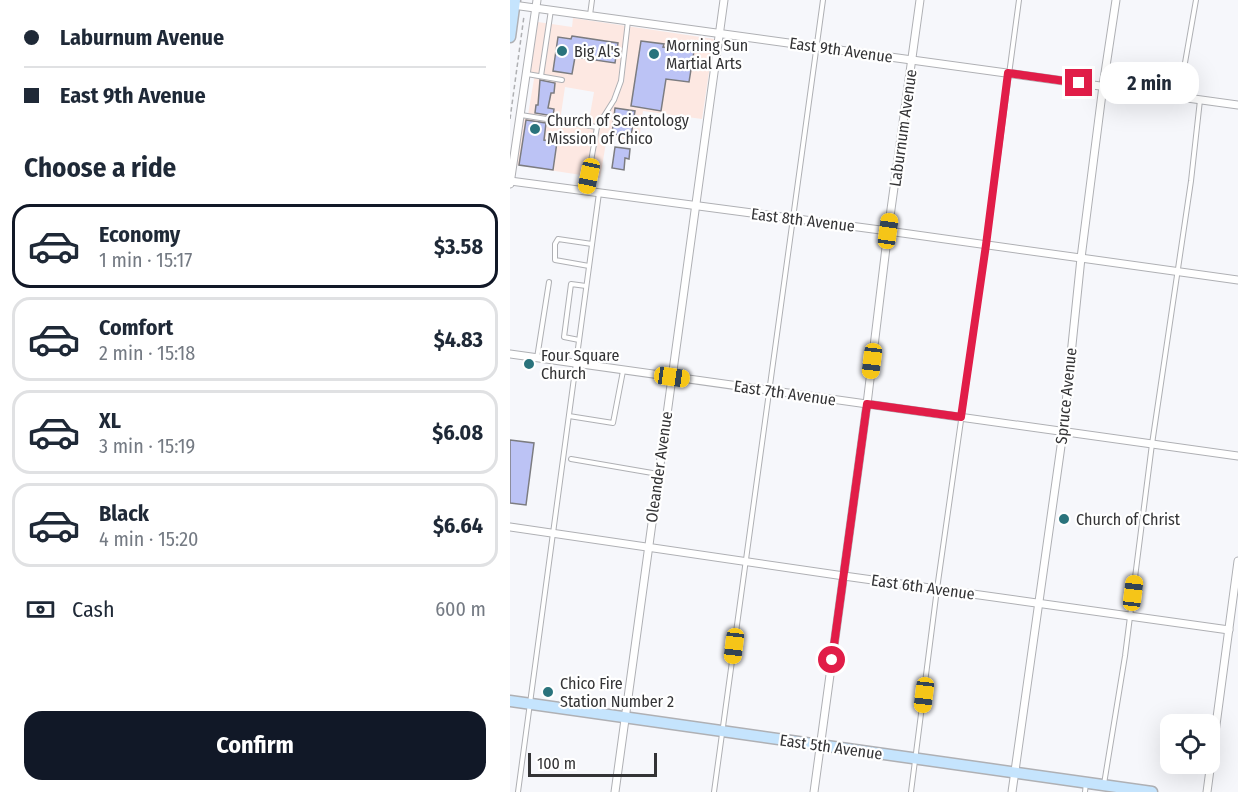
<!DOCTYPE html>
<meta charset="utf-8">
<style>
:root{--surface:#fff;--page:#f6f6f7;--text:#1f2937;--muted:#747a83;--line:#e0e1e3;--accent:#111827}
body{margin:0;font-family:"Fira Sans Condensed",sans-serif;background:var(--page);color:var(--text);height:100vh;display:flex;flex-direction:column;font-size:22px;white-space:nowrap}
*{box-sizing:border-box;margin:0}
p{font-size:20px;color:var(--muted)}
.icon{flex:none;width:33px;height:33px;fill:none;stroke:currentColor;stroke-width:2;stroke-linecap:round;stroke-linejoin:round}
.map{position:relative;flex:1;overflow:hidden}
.side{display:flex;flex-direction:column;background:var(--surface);width:510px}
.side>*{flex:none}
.guide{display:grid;align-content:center;height:132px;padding:0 24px;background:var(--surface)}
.tools{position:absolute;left:650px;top:714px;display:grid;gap:12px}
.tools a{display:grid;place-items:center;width:60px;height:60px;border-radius:12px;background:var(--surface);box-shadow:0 6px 24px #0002;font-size:30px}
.scale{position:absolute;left:18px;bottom:15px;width:129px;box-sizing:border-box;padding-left:6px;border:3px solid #333335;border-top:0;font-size:16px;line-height:21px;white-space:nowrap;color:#333335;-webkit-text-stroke:4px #fff;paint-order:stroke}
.end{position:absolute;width:27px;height:27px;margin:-14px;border:8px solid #e11d48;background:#fff;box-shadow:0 0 0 3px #fff}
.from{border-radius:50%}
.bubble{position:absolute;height:42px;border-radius:18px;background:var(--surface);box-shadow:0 6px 24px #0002;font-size:20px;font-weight:700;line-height:42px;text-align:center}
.car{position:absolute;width:18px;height:36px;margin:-18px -9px;border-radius:8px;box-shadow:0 0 4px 2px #0007;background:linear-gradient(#f5c518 24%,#345 0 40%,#f5c518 0 76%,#345 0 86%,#f5c518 0)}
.guide b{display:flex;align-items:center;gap:21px;height:57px;font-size:22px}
.guide b+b{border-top:2px solid var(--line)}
.guide i{width:15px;height:15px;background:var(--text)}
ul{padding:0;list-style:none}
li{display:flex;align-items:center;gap:18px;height:84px;margin:0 12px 9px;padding:0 12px;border:3px solid var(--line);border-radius:18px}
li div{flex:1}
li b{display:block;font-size:22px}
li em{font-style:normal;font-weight:700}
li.selected{border-color:var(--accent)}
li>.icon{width:54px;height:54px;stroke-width:1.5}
h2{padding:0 24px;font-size:27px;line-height:72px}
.pay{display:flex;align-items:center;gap:15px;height:66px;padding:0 24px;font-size:22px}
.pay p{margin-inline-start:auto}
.primary-button{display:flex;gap:12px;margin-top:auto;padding:12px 24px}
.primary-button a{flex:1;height:69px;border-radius:18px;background:var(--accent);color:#fff;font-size:24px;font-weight:700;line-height:69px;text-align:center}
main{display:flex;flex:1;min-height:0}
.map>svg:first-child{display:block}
</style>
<main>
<section class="side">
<div class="guide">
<b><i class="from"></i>Laburnum Avenue</b>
<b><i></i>East 9th Avenue</b>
</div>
<h2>Choose a ride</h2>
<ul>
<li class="selected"><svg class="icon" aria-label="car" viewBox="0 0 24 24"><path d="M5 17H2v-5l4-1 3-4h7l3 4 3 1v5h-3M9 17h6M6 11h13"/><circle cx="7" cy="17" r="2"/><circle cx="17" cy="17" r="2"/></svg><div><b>Economy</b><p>1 min · 15:17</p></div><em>$3.58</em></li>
<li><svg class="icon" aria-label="car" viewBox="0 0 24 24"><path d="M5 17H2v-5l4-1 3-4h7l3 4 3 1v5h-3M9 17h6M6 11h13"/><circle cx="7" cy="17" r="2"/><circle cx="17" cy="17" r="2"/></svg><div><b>Comfort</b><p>2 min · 15:18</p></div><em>$4.83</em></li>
<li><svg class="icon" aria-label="car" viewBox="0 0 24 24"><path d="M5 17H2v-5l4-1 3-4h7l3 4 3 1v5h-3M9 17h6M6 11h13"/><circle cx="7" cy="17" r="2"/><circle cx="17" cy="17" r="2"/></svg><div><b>XL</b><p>3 min · 15:19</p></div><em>$6.08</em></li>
<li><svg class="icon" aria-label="car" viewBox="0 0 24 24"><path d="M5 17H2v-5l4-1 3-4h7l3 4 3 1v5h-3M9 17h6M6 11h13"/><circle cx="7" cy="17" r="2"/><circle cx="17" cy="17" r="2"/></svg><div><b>Black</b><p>4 min · 15:20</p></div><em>$6.64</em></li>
</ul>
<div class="pay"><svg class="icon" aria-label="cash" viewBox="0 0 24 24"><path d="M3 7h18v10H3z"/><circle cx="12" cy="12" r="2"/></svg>Cash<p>600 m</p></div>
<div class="primary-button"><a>Confirm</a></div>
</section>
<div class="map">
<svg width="728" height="792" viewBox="0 0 728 792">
<rect width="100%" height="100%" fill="#f6f7fb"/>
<path fill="#fde8e2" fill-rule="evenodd" d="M63 18 204 39 192 119 133 111 129 141 97 137 90 178 7 165 14 115H18L25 73 20 72 28 22 62 27ZM55 87 84 92 78 126 50 121Z"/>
<g fill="#bcc3f5" stroke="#7c7c80" stroke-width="1.5">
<polygon points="62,36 108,43 105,63 65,57 62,74 43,71 48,37 61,39"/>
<polygon points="131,41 154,44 153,47 184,51 179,82 156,79 151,111 121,106"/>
<polygon points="30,80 45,83 44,93 41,93 38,108 44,109 43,116 25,113 26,105 28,105"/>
<polygon points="105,108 125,111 121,136 102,134"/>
<polygon points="16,120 36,123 34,140 47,142 43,170 9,165"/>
<polygon points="105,147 120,149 119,159 115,158 114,170 102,168"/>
<polygon points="0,440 24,443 16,505 0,503"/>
</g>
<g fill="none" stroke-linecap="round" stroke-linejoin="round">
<defs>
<g id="lane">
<polyline points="80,15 82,0"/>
<polyline points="17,74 52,80"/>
<polyline points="31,76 41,10"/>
<polyline points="669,97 686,0"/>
<polyline points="11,115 87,127"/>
<polyline points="76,190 87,127 104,100 111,81 118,21"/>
<polyline points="79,266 45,260 45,244 48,239 82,244"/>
<polyline points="69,340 54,337 61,284 76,286"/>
<polyline points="27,358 39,282"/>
<polyline points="59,416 103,423 113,371"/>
<polyline points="61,459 148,474"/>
<polyline points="594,784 615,656 642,444 681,181 690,100"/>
<polyline points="8,792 89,193"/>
<polyline points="204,792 313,0"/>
<polyline points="401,792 427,589 476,245 509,0"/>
<polyline points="575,792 576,783"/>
</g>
<g id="street">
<polyline points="3,5 728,105"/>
<polyline points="0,181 378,231 728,280"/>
<polyline points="0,184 27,0"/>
<polyline points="0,354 728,456"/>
<polyline points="0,527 334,576 719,630"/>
<polyline points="105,792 214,0"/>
<polyline points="304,792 357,404 378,231 410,0"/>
<polyline points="502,792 553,432 571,258 593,86 606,0"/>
<polyline points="697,792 728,561"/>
</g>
<g id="secondary">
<polyline points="0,37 5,0"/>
<polyline points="0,701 642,792"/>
</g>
</defs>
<use href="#lane" stroke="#afb0b4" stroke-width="6"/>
<use href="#street" stroke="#afb0b4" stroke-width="9"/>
<use href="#secondary" stroke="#afb0b4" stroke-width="13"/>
<polyline stroke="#afb0b3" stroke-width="1.5" stroke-dasharray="4.5 3" stroke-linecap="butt" points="0,119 14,16"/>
<use href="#lane" stroke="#fff" stroke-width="4"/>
<use href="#street" stroke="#fff" stroke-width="7"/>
<use href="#secondary" stroke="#c5e4fd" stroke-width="10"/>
</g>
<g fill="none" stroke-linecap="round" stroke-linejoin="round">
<polyline stroke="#e11d48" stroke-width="8" points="322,660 357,404 451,417 476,245 498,73 569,83"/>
</g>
<g fill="#2a737c" stroke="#fff" stroke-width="2">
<circle cx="52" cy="51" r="6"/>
<circle cx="144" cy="54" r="6"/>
<circle cx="25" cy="129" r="6"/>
<circle cx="19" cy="364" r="6"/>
<circle cx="554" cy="519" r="6"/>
<circle cx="38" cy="692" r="6"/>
</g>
<g text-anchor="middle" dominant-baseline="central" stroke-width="4.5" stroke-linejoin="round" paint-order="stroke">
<g font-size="16" fill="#333335" stroke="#fff" text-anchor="start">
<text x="156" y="45">Morning Sun<tspan x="156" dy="18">Martial Arts</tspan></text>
<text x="64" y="51">Big Al's</text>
<text x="37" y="120">Church of Scientology<tspan x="37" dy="18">Mission of Chico</tspan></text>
<text x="31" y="355">Four Square<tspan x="31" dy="18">Church</tspan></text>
<text x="566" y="519">Church of Christ</text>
<text x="50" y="683">Chico Fire<tspan x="50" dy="18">Station Number 2</tspan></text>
</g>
<g font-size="16" fill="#333335" stroke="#fff">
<text transform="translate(331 50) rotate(8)">East 9th Avenue</text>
<text transform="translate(393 128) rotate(-82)">Laburnum Avenue</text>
<text transform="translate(293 220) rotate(7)">East 8th Avenue</text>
<text transform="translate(275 393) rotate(8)">East 7th Avenue</text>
<text transform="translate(556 396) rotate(-84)">Spruce Avenue</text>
<text transform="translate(149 467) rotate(-82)">Oleander Avenue</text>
<text transform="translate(413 587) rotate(8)">East 6th Avenue</text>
<text transform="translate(321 747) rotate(8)">East 5th Avenue</text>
</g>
</g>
</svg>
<div class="tools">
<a><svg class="icon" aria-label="locate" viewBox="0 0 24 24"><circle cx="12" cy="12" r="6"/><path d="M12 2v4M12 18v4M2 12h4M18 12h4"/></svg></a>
</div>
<div class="scale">100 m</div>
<i class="end from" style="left:322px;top:660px"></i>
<i class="end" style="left:569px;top:83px"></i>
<div class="bubble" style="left:590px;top:62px;width:99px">2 min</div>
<i class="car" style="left:79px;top:176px;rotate:192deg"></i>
<i class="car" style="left:378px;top:231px;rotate:8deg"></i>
<i class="car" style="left:362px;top:361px;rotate:187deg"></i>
<i class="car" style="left:162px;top:377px;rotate:98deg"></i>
<i class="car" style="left:623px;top:593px;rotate:7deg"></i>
<i class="car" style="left:224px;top:646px;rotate:187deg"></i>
<i class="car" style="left:414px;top:695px;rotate:187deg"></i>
</div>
</main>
